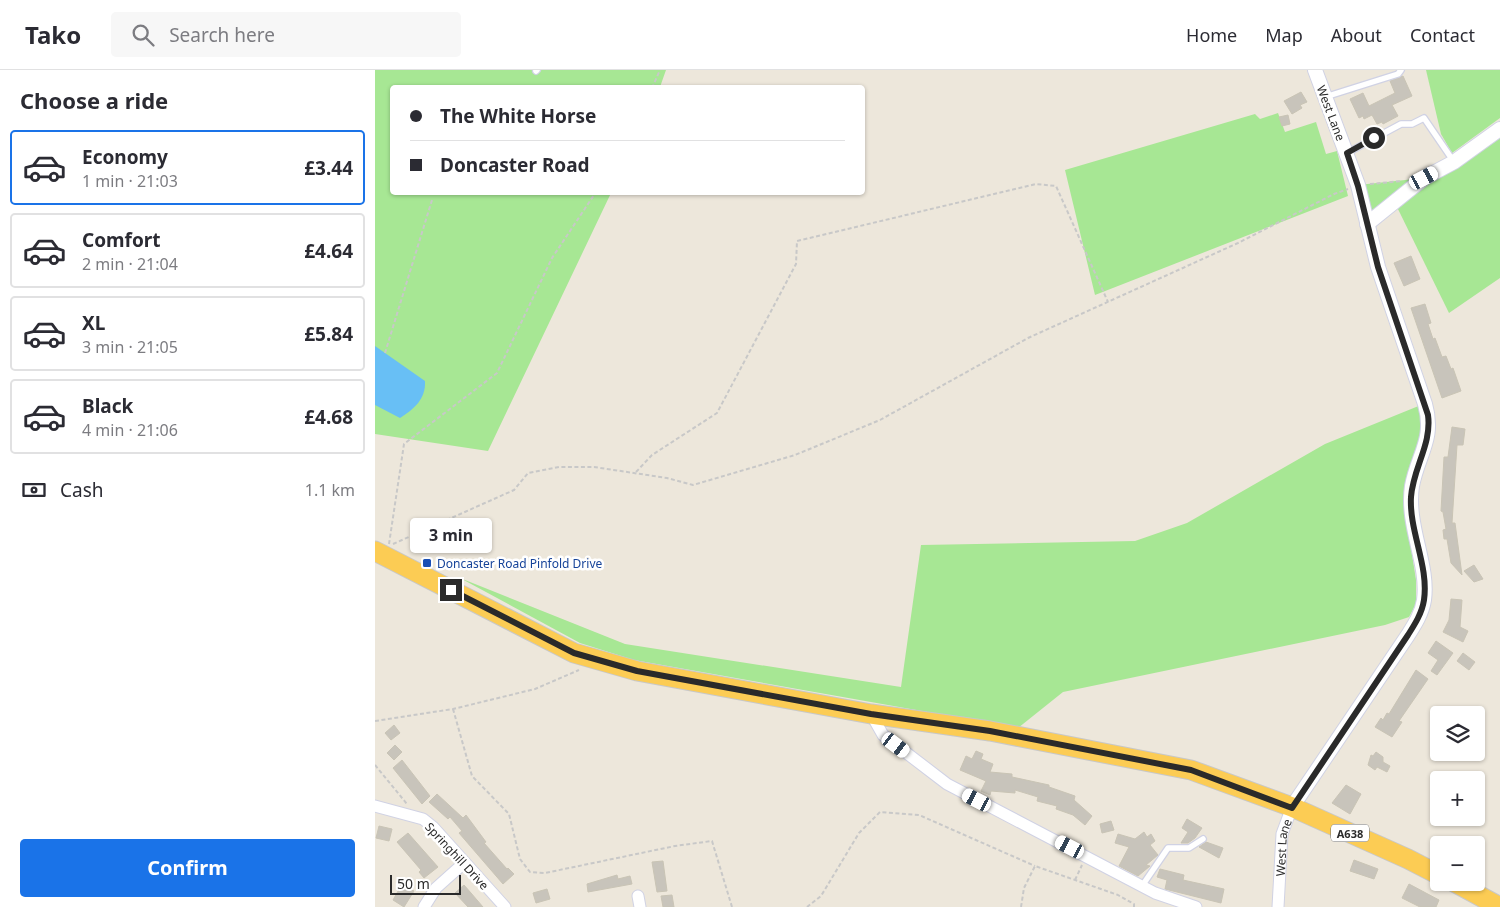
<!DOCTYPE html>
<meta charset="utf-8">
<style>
:root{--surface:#fff;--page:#f7f7f7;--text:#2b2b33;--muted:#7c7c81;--line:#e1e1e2;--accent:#1a73e8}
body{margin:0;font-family:"Noto Sans",sans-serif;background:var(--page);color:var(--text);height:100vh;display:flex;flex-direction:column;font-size:19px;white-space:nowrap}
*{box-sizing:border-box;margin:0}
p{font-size:16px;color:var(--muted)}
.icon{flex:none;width:28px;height:28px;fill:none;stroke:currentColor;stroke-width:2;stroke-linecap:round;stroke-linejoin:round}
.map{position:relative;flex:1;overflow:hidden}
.sheet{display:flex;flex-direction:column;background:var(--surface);width:375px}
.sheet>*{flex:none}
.guide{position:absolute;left:15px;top:15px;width:475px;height:110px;border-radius:5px;box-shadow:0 1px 4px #0004;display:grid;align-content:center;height:110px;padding:0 20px;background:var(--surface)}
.fabs{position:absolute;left:1055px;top:636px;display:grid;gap:10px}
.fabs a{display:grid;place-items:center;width:55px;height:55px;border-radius:5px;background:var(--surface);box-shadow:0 1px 4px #0004;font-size:25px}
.scale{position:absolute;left:15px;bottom:12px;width:71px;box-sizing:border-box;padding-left:5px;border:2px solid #2a2a2a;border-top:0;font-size:14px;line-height:18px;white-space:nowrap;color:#2a2a2a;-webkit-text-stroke:4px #fff;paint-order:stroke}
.end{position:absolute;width:22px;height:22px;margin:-11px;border:6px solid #2a2a2a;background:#fff;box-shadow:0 0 0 2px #fff}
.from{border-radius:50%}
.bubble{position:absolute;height:35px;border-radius:5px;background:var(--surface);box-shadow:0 1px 4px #0004;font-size:16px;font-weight:700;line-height:35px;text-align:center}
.car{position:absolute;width:15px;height:30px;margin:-15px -8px;border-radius:6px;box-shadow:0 0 4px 1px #0007;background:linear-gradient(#fff 24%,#345 0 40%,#fff 0 76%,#345 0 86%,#fff 0)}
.guide b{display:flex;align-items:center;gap:18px;height:48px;font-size:19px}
.guide b+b{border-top:1px solid var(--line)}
.guide i{width:12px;height:12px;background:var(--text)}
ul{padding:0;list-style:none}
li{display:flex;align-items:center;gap:15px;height:75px;margin:0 10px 8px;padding:0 10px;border:2px solid var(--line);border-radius:5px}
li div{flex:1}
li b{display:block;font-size:19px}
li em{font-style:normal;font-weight:700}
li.selected{border-color:var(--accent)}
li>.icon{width:45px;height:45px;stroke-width:1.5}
h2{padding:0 20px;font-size:22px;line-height:60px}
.pay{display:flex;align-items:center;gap:12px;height:55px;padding:0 20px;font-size:19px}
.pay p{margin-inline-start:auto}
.cta{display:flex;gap:10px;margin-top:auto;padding:10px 20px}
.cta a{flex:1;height:58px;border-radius:5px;background:var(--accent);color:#fff;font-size:20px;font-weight:700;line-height:58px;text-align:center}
header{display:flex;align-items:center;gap:30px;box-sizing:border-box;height:70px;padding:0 25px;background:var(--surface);border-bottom:1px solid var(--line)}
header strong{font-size:24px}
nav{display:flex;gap:28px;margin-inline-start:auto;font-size:18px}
.search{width:350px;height:45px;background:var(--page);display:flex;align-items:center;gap:12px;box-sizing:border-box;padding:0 18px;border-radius:5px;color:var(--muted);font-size:19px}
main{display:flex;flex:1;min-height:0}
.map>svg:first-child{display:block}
</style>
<header>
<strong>Tako</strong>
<div class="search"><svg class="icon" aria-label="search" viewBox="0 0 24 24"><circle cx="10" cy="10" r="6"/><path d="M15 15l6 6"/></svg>Search here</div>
<nav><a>Home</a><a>Map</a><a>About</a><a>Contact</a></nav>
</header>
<main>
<section class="sheet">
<h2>Choose a ride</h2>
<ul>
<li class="selected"><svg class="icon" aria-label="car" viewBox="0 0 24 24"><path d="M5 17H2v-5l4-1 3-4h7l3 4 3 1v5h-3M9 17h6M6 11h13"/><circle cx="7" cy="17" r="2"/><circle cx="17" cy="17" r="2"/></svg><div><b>Economy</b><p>1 min · 21:03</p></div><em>£3.44</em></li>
<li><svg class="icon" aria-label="car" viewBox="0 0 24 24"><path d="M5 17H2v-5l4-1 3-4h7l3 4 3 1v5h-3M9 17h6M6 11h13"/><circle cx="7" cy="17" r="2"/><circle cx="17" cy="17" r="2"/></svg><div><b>Comfort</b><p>2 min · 21:04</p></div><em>£4.64</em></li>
<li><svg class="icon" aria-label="car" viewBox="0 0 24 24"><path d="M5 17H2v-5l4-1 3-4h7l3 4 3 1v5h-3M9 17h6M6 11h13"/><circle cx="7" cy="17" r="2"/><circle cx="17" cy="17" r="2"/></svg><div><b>XL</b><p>3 min · 21:05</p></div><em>£5.84</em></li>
<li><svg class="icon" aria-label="car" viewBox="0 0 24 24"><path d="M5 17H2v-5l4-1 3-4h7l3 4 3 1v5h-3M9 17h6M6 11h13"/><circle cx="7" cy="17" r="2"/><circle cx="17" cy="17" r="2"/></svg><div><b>Black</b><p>4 min · 21:06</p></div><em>£4.68</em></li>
</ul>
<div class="pay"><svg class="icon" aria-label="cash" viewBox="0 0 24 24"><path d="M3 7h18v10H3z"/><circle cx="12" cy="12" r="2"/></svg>Cash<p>1.1 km</p></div>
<div class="cta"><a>Confirm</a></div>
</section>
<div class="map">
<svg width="1125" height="837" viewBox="0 0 1125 837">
<rect width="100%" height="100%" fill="#ede7db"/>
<g fill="#a7e794">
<polygon points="0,0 291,0 285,17 18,18 18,122 236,123 113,381 0,364"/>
<polygon points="1051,0 1125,0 1125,48 1077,83 1066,64"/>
<polygon points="903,43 910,62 941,52 951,84 962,81 973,126 720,225 690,100 880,44 885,49"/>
<polygon points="1125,68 1125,208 1074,243 1021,135"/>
<polygon points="1049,108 992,154 983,115"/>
<polygon points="1046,335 1049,354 1031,446 1041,510 1041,534 1034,547 1010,555 688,622 643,658 259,590 205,573 85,508 250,574 526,617 546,475 760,471 812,453 950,374"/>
</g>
<path fill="#68bff5" d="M0 276 50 311C51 329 39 339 25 348L0 335Z"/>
<g fill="#c8c4bb" stroke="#c9c4b5">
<polygon points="1028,6 1037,26 1017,35 1023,46 1008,54 1007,52 1002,54 997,45 989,49 988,46 984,48 975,29 988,23 994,36 1020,23 1015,11"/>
<polygon points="926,22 932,32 925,35 927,38 917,44 909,31"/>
<polygon points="913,45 915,54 907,56 904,47"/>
<polygon points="1036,186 1045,209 1029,216 1019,193"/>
<polygon points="1050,234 1056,253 1053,254 1058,269 1060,268 1067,287 1071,286 1076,299 1078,298 1086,321 1067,328 1036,238"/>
<polygon points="1077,357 1090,359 1088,375 1082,375 1077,453 1080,453 1087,505 1076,493 1072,469 1069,469 1068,460 1071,459 1068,442 1066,441 1069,387 1073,387"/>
<polygon points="1099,495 1108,509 1099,512 1089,501"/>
<polygon points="1076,529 1087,530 1085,557 1093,561 1088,572 1068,562 1074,550"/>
<polygon points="1061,571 1078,583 1062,605 1056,601 1063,590 1053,583"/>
<polygon points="1088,583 1100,592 1094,600 1082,591"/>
<polygon points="1041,600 1053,609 1024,651 1027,652 1017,667 1000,657 1006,648 1008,650 1012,643 1014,644"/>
<polygon points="19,655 25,663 16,670 10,663"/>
<polygon points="20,675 27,682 19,690 12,683"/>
<polygon points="601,681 608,684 606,689 618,694 615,702 637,704 637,707 674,715 674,717 700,726 699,730 717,746 710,755 698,745 681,739 682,736 662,731 663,727 640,720 640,723 616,721 615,725 606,721 611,711 585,700 591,686 597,689"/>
<polygon points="1001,682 1008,687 1008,692 1015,696 1012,702 1002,697 1000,700 993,695 996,685 998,686"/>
<polygon points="27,690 55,726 47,734 18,698"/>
<polygon points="971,715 986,724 975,744 957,733"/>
<polygon points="62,724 88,748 91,745 111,772 109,773 132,799 133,798 139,804 128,814 84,763 87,761 75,747 73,749 54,732"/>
<polygon points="812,749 827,758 820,768 813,773 806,773 813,762 807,758"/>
<polygon points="736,751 739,760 727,763 725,754"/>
<polygon points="4,756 17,759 14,771 1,768"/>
<polygon points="769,762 772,767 776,764 780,771 775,775 783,785 771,795 775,796 763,806 744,796 754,777 740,773 743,764 760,769"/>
<polygon points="33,763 63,797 49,808 44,802 46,800 22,772"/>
<polygon points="831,772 848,778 844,788 824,777"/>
<polygon points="979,790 1003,799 999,809 975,801"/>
<polygon points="288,791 292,821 282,822 277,792"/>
<polygon points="785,799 809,805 808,810 849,819 846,833 790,819 792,810 782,807"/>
<polygon points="242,805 243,809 255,806 257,814 213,822 212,814"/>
<polygon points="27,814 39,821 29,837 18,830"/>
<polygon points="1034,814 1064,830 1061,837 1045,837 1027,828"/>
<polygon points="89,815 96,823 108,837 93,837 80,823"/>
<polygon points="172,819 175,829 161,833 158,823"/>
<polygon points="297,825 299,837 288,837 286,826"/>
</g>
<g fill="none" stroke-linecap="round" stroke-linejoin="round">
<defs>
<g id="service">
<polyline points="161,1 162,0"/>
<polyline points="950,27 1023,4 1026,0"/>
<polyline points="972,83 1026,54 1037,54 1049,48 1079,92"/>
<polyline points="767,816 793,778 814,778 828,769"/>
</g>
<g id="minor">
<polyline points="496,644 508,665 572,714 780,823 821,837"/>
<polyline points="0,736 48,749 58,757 130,837"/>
<polyline points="263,826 265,837"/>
<polyline points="49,837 61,818 89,793"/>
<path id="s1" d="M903 837 907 764 917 737"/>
</g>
<g id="tertiary">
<polyline points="992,154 1049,108 1079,92 1125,59"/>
<path d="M917 737 1033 565C1040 554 1047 543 1049 530 1054 494 1031 456 1037 416 1043 384 1060 369 1050 334L1003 197 983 115 940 0"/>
</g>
<g id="trunk">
<polyline points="0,481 199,583 262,601 496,644 615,661 816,700 917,737 1033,789 1064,805"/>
<polyline points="1079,812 1125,837"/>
</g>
</defs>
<use href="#service" stroke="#d0d2e4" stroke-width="8"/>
<use href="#minor" stroke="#d0d2e4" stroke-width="13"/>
<use href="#tertiary" stroke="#d0d2e4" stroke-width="16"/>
<use href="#trunk" stroke="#c8c8c8" stroke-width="21"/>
<g stroke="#c8c8c8" stroke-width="2" stroke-dasharray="4 2.5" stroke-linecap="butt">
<polyline points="277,18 285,0"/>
<polyline points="995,114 1027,111"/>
<polyline points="10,283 57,130"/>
<polyline points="261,402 277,385 342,343 421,194 422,171 661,114 681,116 733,232"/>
<polyline points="14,474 29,374 122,303 177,188 221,122"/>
<polyline points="18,474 139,420 153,403 184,397 219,397 292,408 318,415 420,385 505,350 653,268 863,173 959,124 973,119"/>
<polyline points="78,639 97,706 134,744 145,789 155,802 170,803 300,776 337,771 357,837"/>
<polyline points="0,651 78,639 160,619 204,600"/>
<polyline points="0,695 32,734"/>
<polyline points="700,810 707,795"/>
<polyline points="432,837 446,826 484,763 505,742 544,745 660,796"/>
<polyline points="646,837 649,818 660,796 743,825 759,834 759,837"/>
</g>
<use href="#service" stroke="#fff" stroke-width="5.5"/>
<use href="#minor" stroke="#fff" stroke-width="11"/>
<use href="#tertiary" stroke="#fff" stroke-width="14"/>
<use href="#trunk" stroke="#fccc54" stroke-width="19"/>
</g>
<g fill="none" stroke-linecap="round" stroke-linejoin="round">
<path stroke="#2a2a2a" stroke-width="6" d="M76 520 199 583 262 601 496 644 615 661 816 700 917 738 1033 565C1040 554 1047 543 1049 530 1054 496 1034 461 1036 427 1038 398 1057 374 1053 345L1003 197 983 116 972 83 999 68"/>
</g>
<rect fill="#1a4fb4" stroke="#fff" stroke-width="2" x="47" y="488" width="10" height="10" rx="2.5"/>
<g text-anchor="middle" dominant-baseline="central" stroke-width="5" stroke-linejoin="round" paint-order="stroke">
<rect fill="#fff" stroke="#6a6a6a" stroke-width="1" x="956" y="754.5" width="38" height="17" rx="4"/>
<g font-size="11" font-weight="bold" fill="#2a2a2a">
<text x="975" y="763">A638</text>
</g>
<g font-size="12" fill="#2a2a2a" stroke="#fff">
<text transform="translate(956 43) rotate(69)">West Lane</text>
<text stroke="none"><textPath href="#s1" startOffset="60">West Lane</textPath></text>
<text transform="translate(82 786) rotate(47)">Springhill Drive</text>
</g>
<g font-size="12" fill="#164399" stroke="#fff" text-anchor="start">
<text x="62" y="493">Doncaster Road Pinfold Drive</text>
</g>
</g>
</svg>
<div class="fabs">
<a><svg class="icon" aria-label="layers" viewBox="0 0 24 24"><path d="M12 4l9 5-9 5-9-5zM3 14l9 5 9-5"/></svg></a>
<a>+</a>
<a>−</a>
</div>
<div class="scale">50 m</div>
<i class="end from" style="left:999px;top:68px"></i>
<i class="end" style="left:76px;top:520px"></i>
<div class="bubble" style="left:35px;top:448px;width:82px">3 min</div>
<i class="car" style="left:1049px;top:108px;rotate:62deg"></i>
<i class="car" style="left:521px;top:675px;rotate:127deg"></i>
<i class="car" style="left:602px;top:730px;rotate:297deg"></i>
<i class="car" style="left:695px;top:777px;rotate:297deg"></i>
<div class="guide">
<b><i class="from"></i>The White Horse</b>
<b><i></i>Doncaster Road</b>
</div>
</div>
</main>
